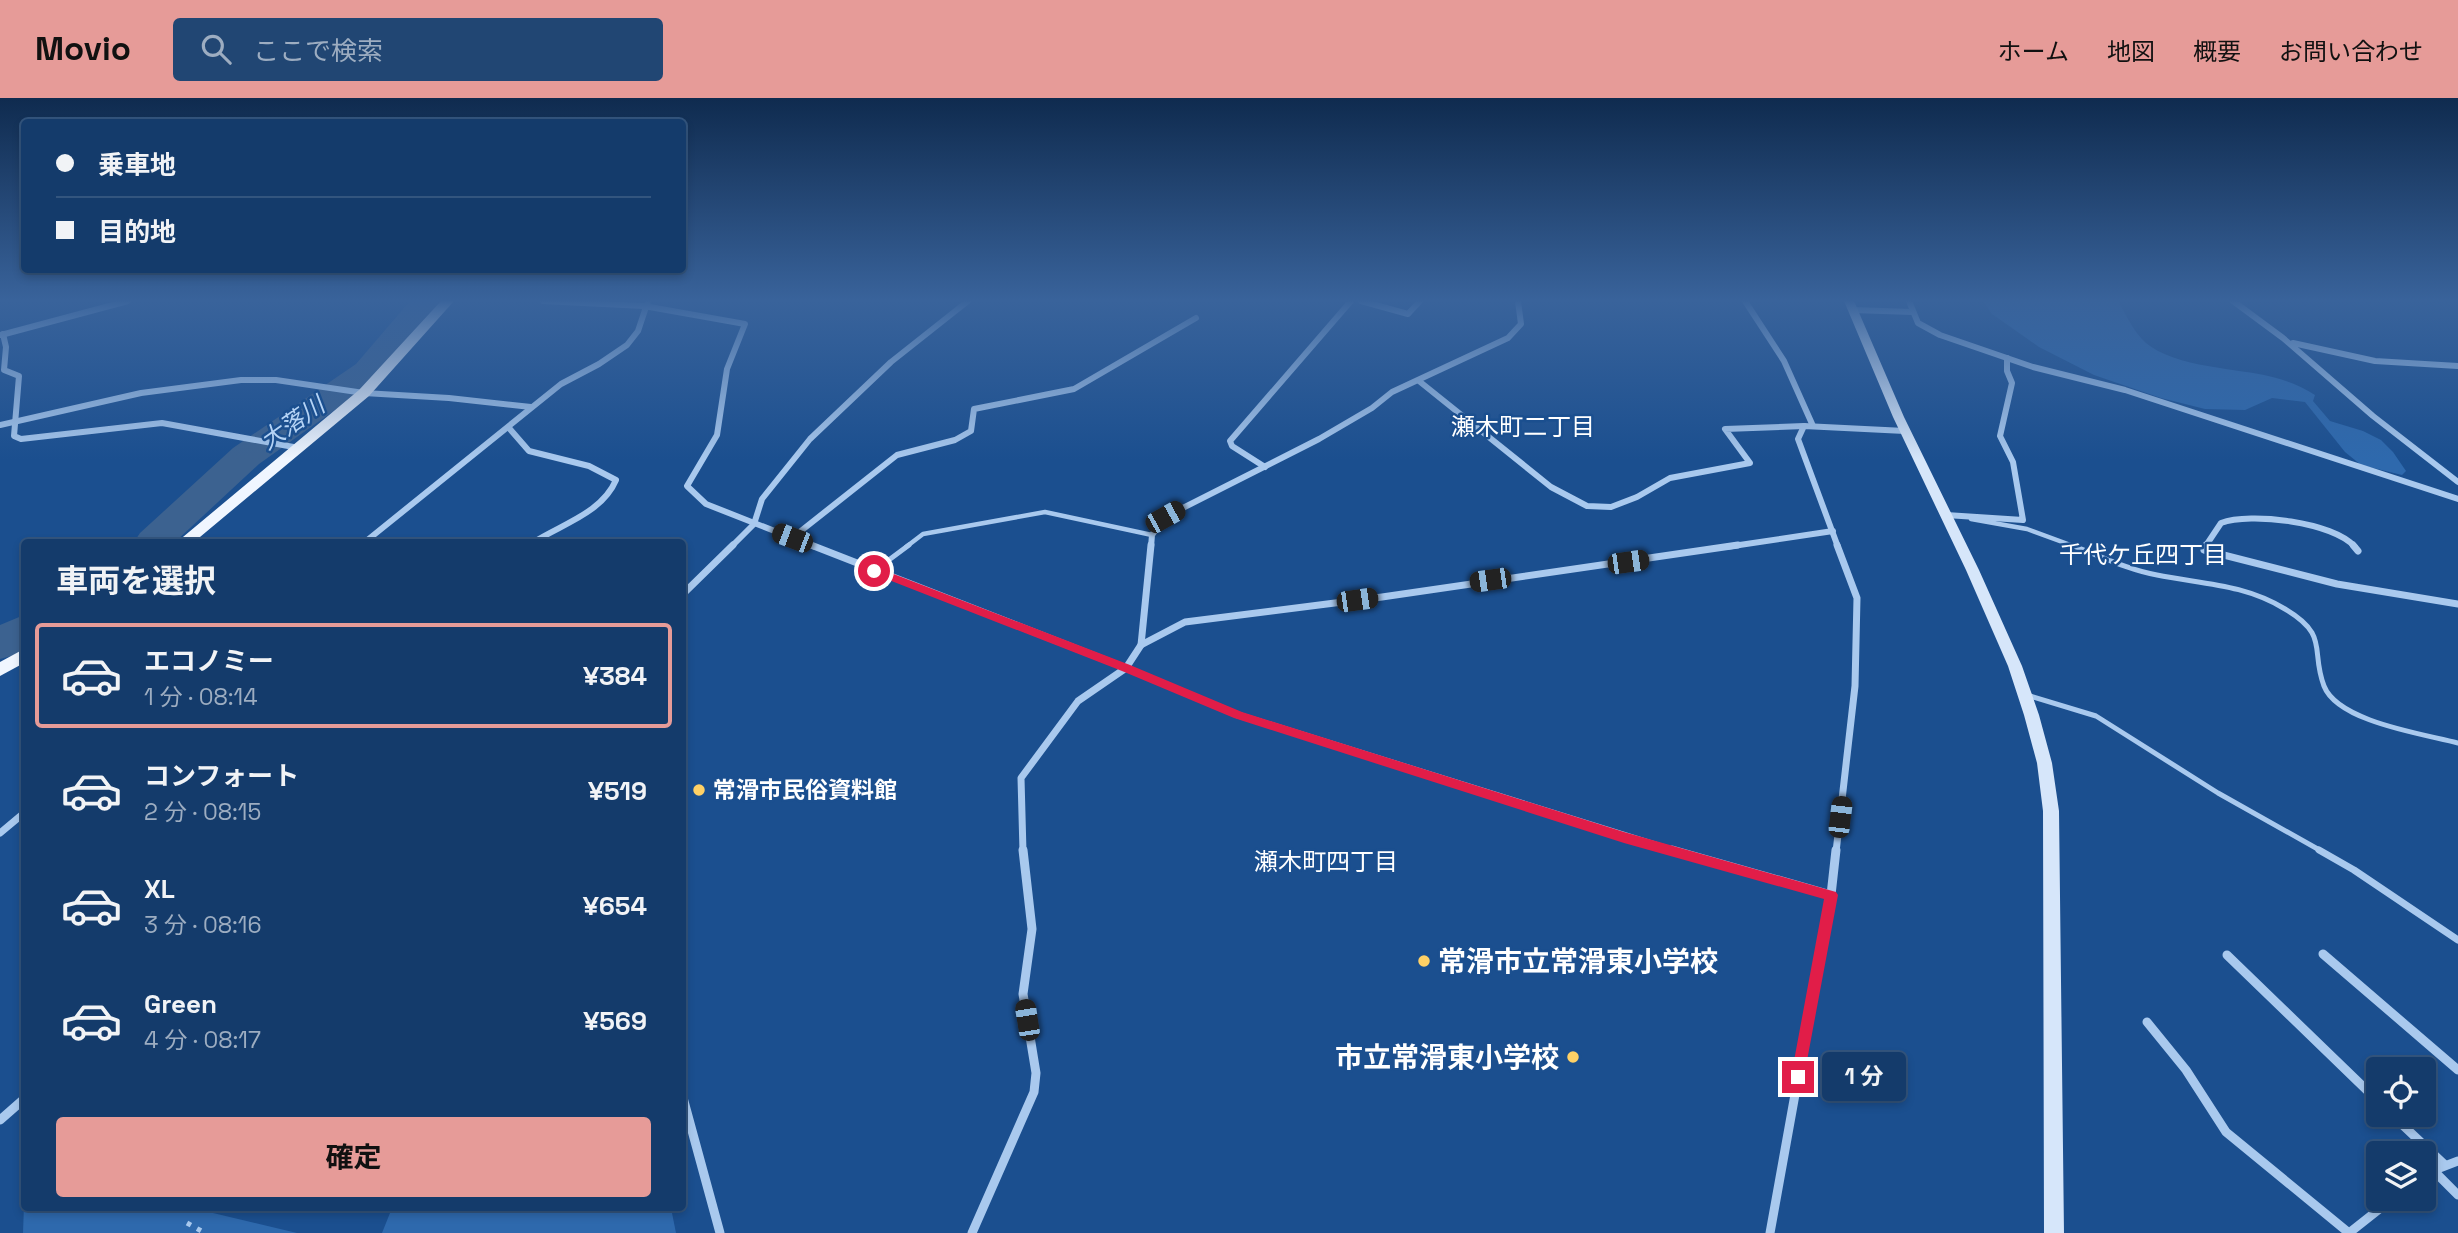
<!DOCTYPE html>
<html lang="ja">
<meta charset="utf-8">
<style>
:root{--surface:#143b6b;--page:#214673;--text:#f1f3f6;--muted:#9dadc1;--line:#33557e;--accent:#e69b98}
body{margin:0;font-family:"Space Grotesk","Noto Sans JP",sans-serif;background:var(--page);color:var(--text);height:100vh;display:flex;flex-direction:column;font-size:26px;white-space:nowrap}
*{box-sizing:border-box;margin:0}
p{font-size:23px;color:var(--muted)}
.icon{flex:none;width:38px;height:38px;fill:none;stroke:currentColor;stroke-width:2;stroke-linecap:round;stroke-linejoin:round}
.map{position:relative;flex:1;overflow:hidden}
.side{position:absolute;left:21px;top:441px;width:665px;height:672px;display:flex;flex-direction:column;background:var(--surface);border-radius:7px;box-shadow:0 4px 10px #0003,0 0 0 2px var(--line)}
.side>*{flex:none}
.guide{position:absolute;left:21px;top:21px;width:665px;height:154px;border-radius:7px;box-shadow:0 4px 10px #0003,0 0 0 2px var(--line);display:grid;align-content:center;height:154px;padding:0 35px;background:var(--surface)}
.fabs{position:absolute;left:2366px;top:959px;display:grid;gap:14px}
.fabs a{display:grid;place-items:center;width:70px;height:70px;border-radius:7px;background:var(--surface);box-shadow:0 4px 10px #0003,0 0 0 2px var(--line);font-size:35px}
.end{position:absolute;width:32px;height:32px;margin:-16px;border:9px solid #e11d48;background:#fff;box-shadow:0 0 0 4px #fff}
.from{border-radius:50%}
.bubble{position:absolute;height:49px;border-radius:7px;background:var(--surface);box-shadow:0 4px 10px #0003,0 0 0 2px var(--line);font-size:23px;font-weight:700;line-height:49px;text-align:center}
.car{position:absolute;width:21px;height:42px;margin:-21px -10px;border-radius:9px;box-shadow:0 0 5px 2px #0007;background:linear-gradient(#222 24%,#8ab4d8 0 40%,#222 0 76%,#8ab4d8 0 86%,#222 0)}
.guide b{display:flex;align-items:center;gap:24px;height:66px;font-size:26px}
.guide b+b{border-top:2px solid var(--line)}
.guide i{width:18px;height:18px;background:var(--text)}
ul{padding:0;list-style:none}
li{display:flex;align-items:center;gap:21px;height:105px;margin:0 14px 10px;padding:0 21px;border:4px solid transparent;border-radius:7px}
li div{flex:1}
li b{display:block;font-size:26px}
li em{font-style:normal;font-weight:700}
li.current{border-color:var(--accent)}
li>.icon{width:63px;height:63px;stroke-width:1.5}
h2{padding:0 35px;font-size:32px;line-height:84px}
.action{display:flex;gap:14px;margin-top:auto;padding:14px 35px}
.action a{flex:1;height:80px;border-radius:7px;background:var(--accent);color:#111;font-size:28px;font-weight:700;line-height:80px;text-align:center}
header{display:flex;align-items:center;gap:42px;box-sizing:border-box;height:98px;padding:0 35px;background:var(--accent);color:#111}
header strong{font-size:33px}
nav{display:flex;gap:38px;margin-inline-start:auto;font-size:24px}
.search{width:490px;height:63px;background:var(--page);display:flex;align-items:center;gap:18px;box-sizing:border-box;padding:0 24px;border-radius:7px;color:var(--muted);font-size:26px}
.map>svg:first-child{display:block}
</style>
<header>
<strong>Movio</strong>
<div class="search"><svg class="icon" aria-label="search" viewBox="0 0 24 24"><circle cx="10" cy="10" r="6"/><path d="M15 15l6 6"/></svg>ここで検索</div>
<nav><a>ホーム</a><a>地図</a><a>概要</a><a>お問い合わせ</a></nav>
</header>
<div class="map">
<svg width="2458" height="1135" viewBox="0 0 2458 1135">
<rect width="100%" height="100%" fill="#1b4f8f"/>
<g fill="#2e69ad">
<path d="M1983 203H2118C2125 215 2132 230 2141 240 2165 268 2231 270 2264 277 2283 281 2299 287 2315 297L2313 303 2330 323 2363 333 2381 342 2393 354 2406 373 2402 377 2361 367 2345 354 2305 304 2272 300 2245 312 2205 311 2161 300 2094 277 2039 249 1992 216Z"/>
<polygon points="24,1107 192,1110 297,1135 23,1135"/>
<polygon points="392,1110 671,1110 676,1135 382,1135"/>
</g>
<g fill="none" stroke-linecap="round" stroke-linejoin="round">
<g fill="#3c6290" fill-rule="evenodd">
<polygon points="410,203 442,203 380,280 259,366 175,444 134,444 140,435 233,350 356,266"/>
<polygon points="24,517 24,550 15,557 0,561 0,527"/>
</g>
<polyline stroke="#a9c9ee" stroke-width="5" stroke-dasharray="4.5 7" stroke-linecap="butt" points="187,1125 205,1135"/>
<g stroke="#a9c9ee" stroke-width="4.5">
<polyline points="1971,421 2027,431 2076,449"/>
<polyline points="906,449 923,436 1045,414 1152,437"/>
</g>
<g stroke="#a9c9ee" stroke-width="5">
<path d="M2071 447C2098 457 2128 472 2157 477 2202 486 2244 486 2285 511 2330 538 2310 551 2324 588 2338 624 2424 636 2458 645"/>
<polyline points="874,473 909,447"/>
<polyline points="2027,597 2096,618 2218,695 2323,754"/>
</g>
<polyline stroke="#a9c9ee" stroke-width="7" points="2319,752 2354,772 2458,842"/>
<g stroke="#a9c9ee" stroke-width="6">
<polyline points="543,203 644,208 745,226 727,271 717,337 687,388 706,406 815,449"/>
<polyline points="1361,203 1408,216 1420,203"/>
<polyline points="1745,203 1784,263 1813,328"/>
<polyline points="1909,203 1918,225 1940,237 2033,269 2125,292 2458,401"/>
<polyline points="2233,203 2283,240 2373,318 2458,384"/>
<polyline points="1853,212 1913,214"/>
<polyline points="3,236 6,249 4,272 19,278 14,338 21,341 162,325 299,350"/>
<polyline points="1,237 128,203"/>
<polyline points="2293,245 2375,263 2458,268"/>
<polyline points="1419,283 1551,389 1587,408 1611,409 1637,399 1670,380 1750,365 1725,331 1804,328"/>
<polyline points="0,327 141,295 241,282 276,282 364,295 449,300 531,309"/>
<path d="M509 330 529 353 589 368 616 382C602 415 562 426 534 444"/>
<polyline points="1265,369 1232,348 1230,343 1351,203"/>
<polyline points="1946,417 2023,422 2013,364 2000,338 2012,285 2007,273 2007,260"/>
<polyline points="792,440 897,357 955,342 971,333 974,311 1074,291 1196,220"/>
<polyline points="365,444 561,286 599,266 627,247 638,233 648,203"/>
<polyline points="731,449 754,426 762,401 810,341 891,264 968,203"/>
<polyline points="1151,449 1152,437 1165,419 1319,341 1372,310 1392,294 1508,240 1521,226 1518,203"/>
<polyline points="1726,449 1833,433"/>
<polyline points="1838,449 1798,341 1804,328 1905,333"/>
<path d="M2205 449 2221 425C2250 414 2334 424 2355 449"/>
</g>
<g stroke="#a9c9ee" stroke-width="7">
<polyline points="811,447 1126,570 1238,617 1678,754"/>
<polyline points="2206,447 2204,452 2337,486 2458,506"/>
<polyline points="2353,447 2358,453"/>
<polyline points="682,497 733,447"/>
<polyline points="1141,547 1185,524 1382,499 1738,447"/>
<polyline points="0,735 24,715"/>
<polyline points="1023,754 1021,680 1078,603 1126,570 1141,547 1151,447"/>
<polyline points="1836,754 1855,588 1857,500 1837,447"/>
</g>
<g stroke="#a9c9ee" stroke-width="9">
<polyline points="1672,752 1831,797"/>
<polyline points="2323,856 2458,972"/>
<polyline points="2227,857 2378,1003"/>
<polyline points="2147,924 2186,972 2226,1034 2349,1135 2392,1101"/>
<polyline points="682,996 720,1135"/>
<polyline points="2392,1017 2445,1067"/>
<polyline points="0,1022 24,1001"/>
<polyline points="2433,1072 2458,1097"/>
<polyline points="2424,1076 2458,1063"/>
<polyline points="972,1135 1034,994 1036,975 1023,896 1032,831 1023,752"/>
<polyline points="1770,1135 1831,797 1836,752"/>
</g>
<polygon fill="#d6e6fa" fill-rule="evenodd" points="1844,203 1854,203 1904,319 1979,472 2022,568 2039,617 2052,665 2059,713 2064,1135 2044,1135 2043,713 2037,665 2024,617 2008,568 1966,472 1893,319"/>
<g fill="#f0f6ff" fill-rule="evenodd">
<polygon points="441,203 454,203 369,298 194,444 177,444 359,292"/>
<polygon points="24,551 24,565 0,578 0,564"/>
</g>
</g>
<linearGradient id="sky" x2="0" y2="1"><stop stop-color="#0f2b4f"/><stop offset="0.56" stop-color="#39639b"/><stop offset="1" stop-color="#39639b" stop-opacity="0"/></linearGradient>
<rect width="2458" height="362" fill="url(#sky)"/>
<polygon fill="#e11d48" points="871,470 878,470 1130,567 1242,614 1624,734 1836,794 1838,797 1803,984 1793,984 1791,979 1824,801 1624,745 1234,620 1122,573 871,475"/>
<g fill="#ffd166" stroke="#1b4f8f" stroke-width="2.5">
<circle cx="699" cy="692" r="7"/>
<circle cx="1424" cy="863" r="7"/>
<circle cx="1573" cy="959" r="7"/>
</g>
<g text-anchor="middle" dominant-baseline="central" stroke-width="5" stroke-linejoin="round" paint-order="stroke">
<g font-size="23" font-weight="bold" fill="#fff" stroke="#1b4f8f" text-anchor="start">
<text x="713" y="692">常滑市民俗資料館</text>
</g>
<g font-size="24" font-style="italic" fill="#b5d3f5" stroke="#1b4f8f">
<text transform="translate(292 325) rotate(-35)">大落川</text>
</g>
<g font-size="24" fill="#fff" stroke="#1b4f8f">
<text x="1523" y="328">瀬木町二丁目</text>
<text x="2143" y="456">千代ケ丘四丁目</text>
<text x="1326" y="763">瀬木町四丁目</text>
</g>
<g font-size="28" font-weight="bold" fill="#fff" stroke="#1b4f8f" text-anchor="start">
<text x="1438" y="863">常滑市立常滑東小学校</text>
<text x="1559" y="959" text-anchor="end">市立常滑東小学校</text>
</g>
</g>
</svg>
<div class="fabs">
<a><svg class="icon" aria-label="locate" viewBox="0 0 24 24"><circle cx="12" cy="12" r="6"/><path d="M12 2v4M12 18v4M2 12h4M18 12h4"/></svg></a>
<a><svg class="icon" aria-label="layers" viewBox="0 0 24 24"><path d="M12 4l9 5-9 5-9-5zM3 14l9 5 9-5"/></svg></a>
</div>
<i class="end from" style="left:874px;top:473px"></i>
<i class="end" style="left:1798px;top:979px"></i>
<div class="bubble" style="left:1822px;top:954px;width:84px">1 分</div>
<i class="car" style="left:1165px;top:419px;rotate:61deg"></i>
<i class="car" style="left:792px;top:440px;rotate:291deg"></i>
<i class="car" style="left:1628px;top:464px;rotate:82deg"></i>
<i class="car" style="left:1490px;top:482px;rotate:262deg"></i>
<i class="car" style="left:1357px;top:502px;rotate:82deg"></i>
<i class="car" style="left:1840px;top:719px;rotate:7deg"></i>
<i class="car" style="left:1027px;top:922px;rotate:351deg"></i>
<div class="guide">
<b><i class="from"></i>乗車地</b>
<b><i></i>目的地</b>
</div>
<section class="side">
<h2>車両を選択</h2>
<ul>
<li class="current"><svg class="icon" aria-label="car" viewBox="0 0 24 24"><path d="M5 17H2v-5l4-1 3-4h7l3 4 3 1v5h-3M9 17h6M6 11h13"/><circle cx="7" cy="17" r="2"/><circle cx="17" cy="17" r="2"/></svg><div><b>エコノミー</b><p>1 分 · 08:14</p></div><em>¥384</em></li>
<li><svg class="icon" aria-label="car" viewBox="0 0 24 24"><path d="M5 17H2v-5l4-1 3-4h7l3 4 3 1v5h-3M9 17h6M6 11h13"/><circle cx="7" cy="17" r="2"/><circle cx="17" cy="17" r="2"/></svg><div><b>コンフォート</b><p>2 分 · 08:15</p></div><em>¥519</em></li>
<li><svg class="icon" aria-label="car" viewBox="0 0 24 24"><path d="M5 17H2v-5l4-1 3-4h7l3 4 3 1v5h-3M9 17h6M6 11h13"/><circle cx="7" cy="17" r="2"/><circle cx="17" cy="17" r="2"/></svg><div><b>XL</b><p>3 分 · 08:16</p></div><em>¥654</em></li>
<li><svg class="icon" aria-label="car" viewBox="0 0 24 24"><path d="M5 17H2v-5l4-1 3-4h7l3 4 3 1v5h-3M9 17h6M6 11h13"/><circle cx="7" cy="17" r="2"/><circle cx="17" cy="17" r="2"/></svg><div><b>Green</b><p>4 分 · 08:17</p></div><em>¥569</em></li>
</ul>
<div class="action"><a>確定</a></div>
</section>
</div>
